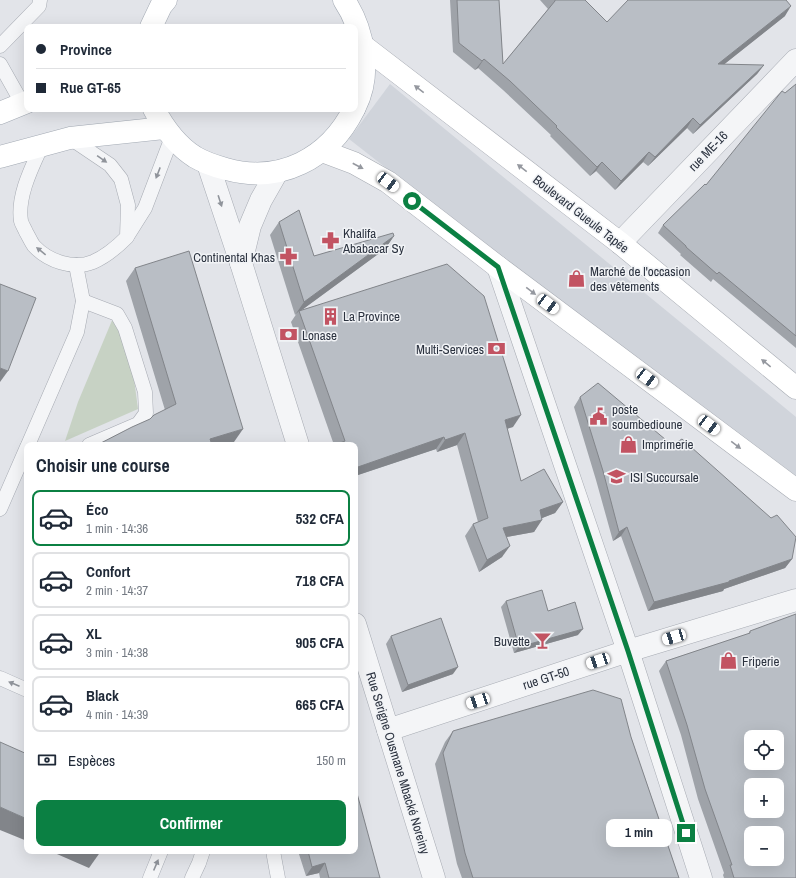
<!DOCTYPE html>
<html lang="fr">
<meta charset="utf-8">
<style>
:root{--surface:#fff;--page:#f6f6f7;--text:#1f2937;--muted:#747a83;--line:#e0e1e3;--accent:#0b8043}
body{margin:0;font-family:"Archivo Narrow",sans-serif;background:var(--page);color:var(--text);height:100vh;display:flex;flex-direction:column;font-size:15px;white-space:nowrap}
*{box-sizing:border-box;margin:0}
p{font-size:13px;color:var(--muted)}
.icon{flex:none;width:22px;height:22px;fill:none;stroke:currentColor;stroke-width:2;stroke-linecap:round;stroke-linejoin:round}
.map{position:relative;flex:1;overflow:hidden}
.sheet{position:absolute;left:24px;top:442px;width:334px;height:412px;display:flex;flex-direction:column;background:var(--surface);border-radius:8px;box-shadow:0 4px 16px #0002}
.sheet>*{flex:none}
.top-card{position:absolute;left:24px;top:24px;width:334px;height:88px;border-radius:8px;box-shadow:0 4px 16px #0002;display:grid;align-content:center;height:88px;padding:0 12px;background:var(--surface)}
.tools{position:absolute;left:744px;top:730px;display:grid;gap:8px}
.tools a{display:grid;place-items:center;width:40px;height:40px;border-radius:8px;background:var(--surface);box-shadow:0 4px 16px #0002;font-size:20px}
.end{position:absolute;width:18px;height:18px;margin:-9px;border:5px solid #0b8043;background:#fff;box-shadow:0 0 0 2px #fff}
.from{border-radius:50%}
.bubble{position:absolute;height:28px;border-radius:8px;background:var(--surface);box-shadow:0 4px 16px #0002;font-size:13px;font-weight:700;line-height:28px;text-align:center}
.car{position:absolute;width:12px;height:24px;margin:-12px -6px;border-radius:5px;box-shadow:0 0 3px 1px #0007;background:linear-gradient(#fff 24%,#345 0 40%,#fff 0 76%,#345 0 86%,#fff 0)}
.top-card b{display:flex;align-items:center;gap:14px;height:38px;font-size:15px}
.top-card b+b{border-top:1px solid var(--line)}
.top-card i{width:10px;height:10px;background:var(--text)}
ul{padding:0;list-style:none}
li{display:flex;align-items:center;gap:12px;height:56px;margin:0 8px 6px;padding:0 4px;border:2px solid var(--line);border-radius:8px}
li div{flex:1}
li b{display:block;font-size:15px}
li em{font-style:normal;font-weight:700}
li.current{border-color:var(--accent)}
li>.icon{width:36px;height:36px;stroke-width:1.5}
h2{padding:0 12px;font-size:18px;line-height:48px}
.pay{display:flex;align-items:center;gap:10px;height:44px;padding:0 12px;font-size:15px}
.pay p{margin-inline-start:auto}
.cta{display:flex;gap:8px;margin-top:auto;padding:8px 12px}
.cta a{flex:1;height:46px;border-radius:8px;background:var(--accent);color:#fff;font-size:16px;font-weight:700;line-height:46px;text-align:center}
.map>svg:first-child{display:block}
</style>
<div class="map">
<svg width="796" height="878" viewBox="0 0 796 878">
<rect width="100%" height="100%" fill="#e2e4e9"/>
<polygon fill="#d0d4db" points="390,84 796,417 796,488 349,139"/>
<polygon fill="#c7d2c4" points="113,318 130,349 138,409 65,441 78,402"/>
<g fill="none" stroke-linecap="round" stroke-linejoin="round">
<defs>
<g id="lane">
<polyline points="0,46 39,6 40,0"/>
<polyline points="0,64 22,103"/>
<path d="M42 145C32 167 17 196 21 221 22 225 25 229 26 232 29 237 31 242 34 246 48 261 73 270 93 262 107 256 117 247 127 237L128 205 121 179 110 165 70 138"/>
<polyline points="128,235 145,208 172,137"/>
<polyline points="83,301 117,314 125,328 145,392 146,413 138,424 89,445"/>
<polyline points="28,445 77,332 83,301 76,265"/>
<polyline points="0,509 27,447"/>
<polyline points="0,678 27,690"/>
<polyline points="273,851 278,878"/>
<polyline points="150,878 161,851"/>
<polyline points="192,878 199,863 203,851"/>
</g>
<g id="street">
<polyline points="208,164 241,263 298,445"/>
<polyline points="620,243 796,60"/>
<polyline points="241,263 250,226 261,200 277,172"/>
<polyline points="498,267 628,651 701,878"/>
<polyline points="355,624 434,878"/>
<polyline points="388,730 628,651 796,600"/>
</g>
<g id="secondary">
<polyline points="362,45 620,243 796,388"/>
<polyline points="322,151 354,163 388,182 498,267 796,490"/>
</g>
<g id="primary">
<path d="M344 0C364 30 372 74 355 107"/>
<polyline points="151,27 161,6 166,0"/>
<path d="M154 109C164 128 176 145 195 157 205 163 215 166 226 169 280 184 329 159 354 109"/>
<polyline points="0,113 27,102"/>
<polyline points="0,157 70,138 164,128"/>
</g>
</defs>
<use href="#lane" stroke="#a7abb3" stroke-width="15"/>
<use href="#street" stroke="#a7abb3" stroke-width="23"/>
<use href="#secondary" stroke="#a7abb3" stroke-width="23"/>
<use href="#primary" stroke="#a2a9b3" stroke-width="23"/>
<use href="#lane" stroke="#f4f5f7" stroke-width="14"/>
<use href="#street" stroke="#f4f5f7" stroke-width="22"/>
<use href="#secondary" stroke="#fff" stroke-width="22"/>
<use href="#primary" stroke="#fff" stroke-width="22"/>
</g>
<g fill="#9fa3a9">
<polygon points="450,0 499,0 503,64 548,9 540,0 585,0 607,22 785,16 723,65 764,65 757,74 693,134 687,128 648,166 643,162 615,190 596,171 590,176 550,136 551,135 503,90 478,68 475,70 453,52"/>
<polygon points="796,84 796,348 713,279 711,282 680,255 681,254 658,233 663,225 706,185 785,93"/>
<polygon points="279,222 314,256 394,236 385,249 302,310 513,427 507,428 521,481 563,502 555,513 542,518 534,532 507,537 502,557 479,572 465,536 473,524 478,522 457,445 437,452 436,449 355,476 355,445 334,445 291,322 297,313 295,315 270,235"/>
<polygon points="135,268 234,442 223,445 97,445 150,419 165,410 126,281"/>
<polygon points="580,397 792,559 785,568 724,589 723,591 648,611 621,536 613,541 596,480 574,407"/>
<polygon points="506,601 548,611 578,635 514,653 501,607"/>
<polygon points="750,631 796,878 724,878 723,875 724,873 698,799 681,735 659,671 666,661 748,634"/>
<polygon points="391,636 453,674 402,692 386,644"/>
<polygon points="453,731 631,737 679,878 462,878 457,864 435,764 445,742"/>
<polygon points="298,851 355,851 380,878 320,878 319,873 306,876"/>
</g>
<g fill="#82858a">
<polygon points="791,6 785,16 712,74 718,64"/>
<polygon points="484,59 478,68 475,70 482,61"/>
<polygon points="764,65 757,74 693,134 700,125"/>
<polygon points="693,118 687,128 648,166 655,157"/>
<polygon points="649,152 643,162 615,190 621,181"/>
<polygon points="602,162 596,171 590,176 597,167"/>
<polygon points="394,236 385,249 299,312 299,311 295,315 304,302"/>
<polygon points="0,368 8,371 0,382"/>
<polygon points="521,415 513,427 497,432 505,420"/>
<polygon points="243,429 234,442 223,445 206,445 210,439"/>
<polygon points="465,433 457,445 437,452 445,440"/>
<polygon points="444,437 436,449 355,476 355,468"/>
<polygon points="563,502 555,513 532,522 540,510"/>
<polygon points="542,520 534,532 495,539 503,528"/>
<polygon points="627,527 621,536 613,541 619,532"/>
<polygon points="510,546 502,557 479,572 487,560"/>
<polygon points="792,559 785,568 724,589 723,591 648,611 654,602 729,581"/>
<polygon points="583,629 578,635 514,653 519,647"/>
<polygon points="458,667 453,674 402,692 408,685"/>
<polygon points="0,807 27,819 27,841 0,830"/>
<polygon points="50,851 101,851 89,868"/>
<polygon points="325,863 319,873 306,876 312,867"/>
</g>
<g fill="#b9bec5" stroke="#82858a" fill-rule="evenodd">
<polygon points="457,0 499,0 503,64 555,1 555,0 585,0 607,22 628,0 786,0 791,6 718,64 764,65 700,125 693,118 655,157 649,152 621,181 602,162 597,167 556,127 557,126 510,81 484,59 482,61 459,43"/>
<polygon points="796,84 796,336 719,272 717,274 686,247 686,246 663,225 705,184 706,185 782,91 785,93"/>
<polygon points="299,210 314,256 393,233 394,236 304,302 279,222"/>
<polygon points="189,251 243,429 210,439 212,445 97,445 132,427 150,419 154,415 176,404 135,268"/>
<polygon points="447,264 484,296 521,415 505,420 521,481 544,469 563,502 540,510 542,520 503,528 510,546 487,560 473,524 488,518 465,433 445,440 444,437 355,468 355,445 335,445 345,441 299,311"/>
<polygon points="0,284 36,298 8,371 0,368"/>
<polygon points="598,383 672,445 682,439 771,518 777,515 796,537 792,559 729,581 729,582 654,602 627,527 619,532 603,471 580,397"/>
<polygon points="542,590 548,611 575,602 583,629 519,647 506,601"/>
<path d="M796 614V878H734L730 865H732L705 789 687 725 666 661 750 633V631ZM751 737H777V763H751ZM751 785H777V811H751ZM751 833H777V859H751Z"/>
<polygon points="441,618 458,667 408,685 391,636"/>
<polygon points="593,690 621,699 631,737 679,878 473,878 465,853 443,753 453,731"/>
<polygon points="0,742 27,754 27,819 0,807"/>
<polygon points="355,786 380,878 329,878 325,863 312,867 308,851 355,851"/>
</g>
<defs><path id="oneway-solid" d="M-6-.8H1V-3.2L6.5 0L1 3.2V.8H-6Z"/></defs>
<g fill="#95989f">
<use href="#oneway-solid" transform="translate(419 89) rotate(-142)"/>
<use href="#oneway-solid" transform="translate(358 166) rotate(28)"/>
<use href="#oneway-solid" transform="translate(522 168) rotate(-142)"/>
<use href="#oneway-solid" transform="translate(531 291) rotate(37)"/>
<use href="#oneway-solid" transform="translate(766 363) rotate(-141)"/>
<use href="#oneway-solid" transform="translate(736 445) rotate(37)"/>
</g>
<g fill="#90949b">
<use href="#oneway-solid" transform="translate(102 159) rotate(35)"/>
<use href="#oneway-solid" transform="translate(158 173) rotate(111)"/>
<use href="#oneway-solid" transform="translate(220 201) rotate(72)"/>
<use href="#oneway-solid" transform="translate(41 251) rotate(-141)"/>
<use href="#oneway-solid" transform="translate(14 684) rotate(-157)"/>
<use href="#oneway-solid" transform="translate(156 865) rotate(-67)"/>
</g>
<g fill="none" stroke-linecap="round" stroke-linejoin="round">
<polyline stroke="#0b8043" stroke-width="5" points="412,201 498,267 628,651 686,833"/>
</g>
<defs>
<symbol id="pharmacy-bare" viewBox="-9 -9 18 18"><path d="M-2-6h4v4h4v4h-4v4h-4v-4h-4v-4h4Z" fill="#c25362" stroke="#f1f3f6" stroke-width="2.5" paint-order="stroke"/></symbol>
<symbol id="shop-bare" viewBox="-9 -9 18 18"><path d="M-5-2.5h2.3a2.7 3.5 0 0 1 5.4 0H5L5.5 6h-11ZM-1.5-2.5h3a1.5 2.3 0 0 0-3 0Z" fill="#c25362" stroke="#f1f3f6" stroke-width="2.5" paint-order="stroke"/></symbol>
<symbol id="building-bare" viewBox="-9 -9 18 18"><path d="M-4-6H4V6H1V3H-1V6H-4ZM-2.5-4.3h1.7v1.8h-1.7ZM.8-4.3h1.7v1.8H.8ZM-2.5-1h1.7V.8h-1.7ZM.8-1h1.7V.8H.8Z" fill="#c25362" stroke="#f1f3f6" stroke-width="2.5" paint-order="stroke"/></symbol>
<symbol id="bank-bare" viewBox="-9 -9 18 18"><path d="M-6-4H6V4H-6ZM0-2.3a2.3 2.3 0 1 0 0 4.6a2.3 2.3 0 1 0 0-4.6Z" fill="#c25362" stroke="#f1f3f6" stroke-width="2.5" paint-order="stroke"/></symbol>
<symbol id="civic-bare" viewBox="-9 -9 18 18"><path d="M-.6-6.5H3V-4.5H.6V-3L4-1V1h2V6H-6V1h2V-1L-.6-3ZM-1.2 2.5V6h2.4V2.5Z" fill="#c25362" stroke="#f1f3f6" stroke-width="2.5" paint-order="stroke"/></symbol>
<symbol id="school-bare" viewBox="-9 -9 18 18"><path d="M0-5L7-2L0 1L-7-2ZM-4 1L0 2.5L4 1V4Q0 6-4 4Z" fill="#c25362" stroke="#f1f3f6" stroke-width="2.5" paint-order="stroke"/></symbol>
<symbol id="bar-bare" viewBox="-9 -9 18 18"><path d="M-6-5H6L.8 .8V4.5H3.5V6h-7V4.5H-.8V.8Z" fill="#c25362" stroke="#f1f3f6" stroke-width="2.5" paint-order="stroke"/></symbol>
</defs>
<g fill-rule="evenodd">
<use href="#pharmacy-bare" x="318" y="228" width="25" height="25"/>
<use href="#pharmacy-bare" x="276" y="244" width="25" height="25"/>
<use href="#shop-bare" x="564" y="266" width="25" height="25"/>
<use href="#building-bare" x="318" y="304" width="25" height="25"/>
<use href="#bank-bare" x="276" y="322" width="25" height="25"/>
<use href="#bank-bare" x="484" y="336" width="25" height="25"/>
<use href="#civic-bare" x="586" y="404" width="25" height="25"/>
<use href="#shop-bare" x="616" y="432" width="25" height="25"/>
<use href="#school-bare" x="604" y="464" width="25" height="25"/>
<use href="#bar-bare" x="530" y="628" width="25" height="25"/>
<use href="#shop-bare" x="716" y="648" width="25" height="25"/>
</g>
<g text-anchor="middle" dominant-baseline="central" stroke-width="3" stroke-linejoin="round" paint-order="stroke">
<g font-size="13" fill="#2b323f" stroke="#f1f3f6">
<text transform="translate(708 151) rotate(-46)">rue ME-16</text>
<text transform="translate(581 214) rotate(38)">Boulevard Gueule Tapée</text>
<text transform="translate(546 678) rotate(-18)">rue GT-50</text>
<text transform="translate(398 763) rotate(73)">Rue Serigne Ousmane Mbacké Noreiny</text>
</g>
<g font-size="13" fill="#2b323f" stroke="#f1f3f6" text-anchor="start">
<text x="343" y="233">Khalifa<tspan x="343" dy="15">Ababacar Sy</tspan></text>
<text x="275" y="257" text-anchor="end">Continental Khas</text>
<text x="590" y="271">Marché de l'occasion<tspan x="590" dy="15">des vêtements</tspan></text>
<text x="343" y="316">La Province</text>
<text x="302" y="335">Lonase</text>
<text x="484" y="349" text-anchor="end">Multi-Services</text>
<text x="612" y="409">poste<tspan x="612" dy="15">soumbedioune</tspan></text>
<text x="642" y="444">Imprimerie</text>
<text x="630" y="477">ISI Succursale</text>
<text x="530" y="641" text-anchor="end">Buvette</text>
<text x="742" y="661">Friperie</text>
</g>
</g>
</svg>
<div class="tools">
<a><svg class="icon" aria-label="locate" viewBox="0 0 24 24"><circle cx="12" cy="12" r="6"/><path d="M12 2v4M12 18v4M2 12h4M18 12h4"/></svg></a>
<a>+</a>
<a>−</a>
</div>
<i class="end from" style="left:412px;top:201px"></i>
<i class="end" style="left:686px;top:833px"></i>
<div class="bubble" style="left:606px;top:819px;width:66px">1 min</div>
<i class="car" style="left:388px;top:182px;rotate:127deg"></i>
<i class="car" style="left:548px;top:304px;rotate:127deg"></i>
<i class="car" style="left:647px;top:378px;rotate:127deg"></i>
<i class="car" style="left:709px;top:425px;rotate:127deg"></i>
<i class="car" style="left:674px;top:637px;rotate:253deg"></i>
<i class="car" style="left:598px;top:661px;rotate:252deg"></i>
<i class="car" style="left:478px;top:701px;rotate:252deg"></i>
<div class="top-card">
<b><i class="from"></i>Province</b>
<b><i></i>Rue GT-65</b>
</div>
<section class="sheet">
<h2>Choisir une course</h2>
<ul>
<li class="current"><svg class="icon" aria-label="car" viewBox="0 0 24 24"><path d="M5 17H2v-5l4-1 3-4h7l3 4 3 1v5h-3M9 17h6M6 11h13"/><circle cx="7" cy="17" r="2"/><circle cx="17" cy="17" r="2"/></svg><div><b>Éco</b><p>1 min · 14:36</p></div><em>532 CFA</em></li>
<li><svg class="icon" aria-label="car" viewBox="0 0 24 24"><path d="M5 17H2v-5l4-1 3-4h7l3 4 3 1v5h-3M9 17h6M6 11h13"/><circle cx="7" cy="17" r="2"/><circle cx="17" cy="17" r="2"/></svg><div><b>Confort</b><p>2 min · 14:37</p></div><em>718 CFA</em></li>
<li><svg class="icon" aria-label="car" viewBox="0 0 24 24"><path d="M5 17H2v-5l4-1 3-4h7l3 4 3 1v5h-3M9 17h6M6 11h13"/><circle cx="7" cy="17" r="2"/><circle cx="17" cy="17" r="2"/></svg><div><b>XL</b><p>3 min · 14:38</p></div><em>905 CFA</em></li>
<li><svg class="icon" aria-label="car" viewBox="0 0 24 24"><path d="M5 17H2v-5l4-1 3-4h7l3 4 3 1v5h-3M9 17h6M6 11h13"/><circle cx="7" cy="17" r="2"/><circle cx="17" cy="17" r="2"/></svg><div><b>Black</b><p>4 min · 14:39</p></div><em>665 CFA</em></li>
</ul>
<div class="pay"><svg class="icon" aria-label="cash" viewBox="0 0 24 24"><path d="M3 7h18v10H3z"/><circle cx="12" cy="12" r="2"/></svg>Espèces<p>150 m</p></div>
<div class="cta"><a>Confirmer</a></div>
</section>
</div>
